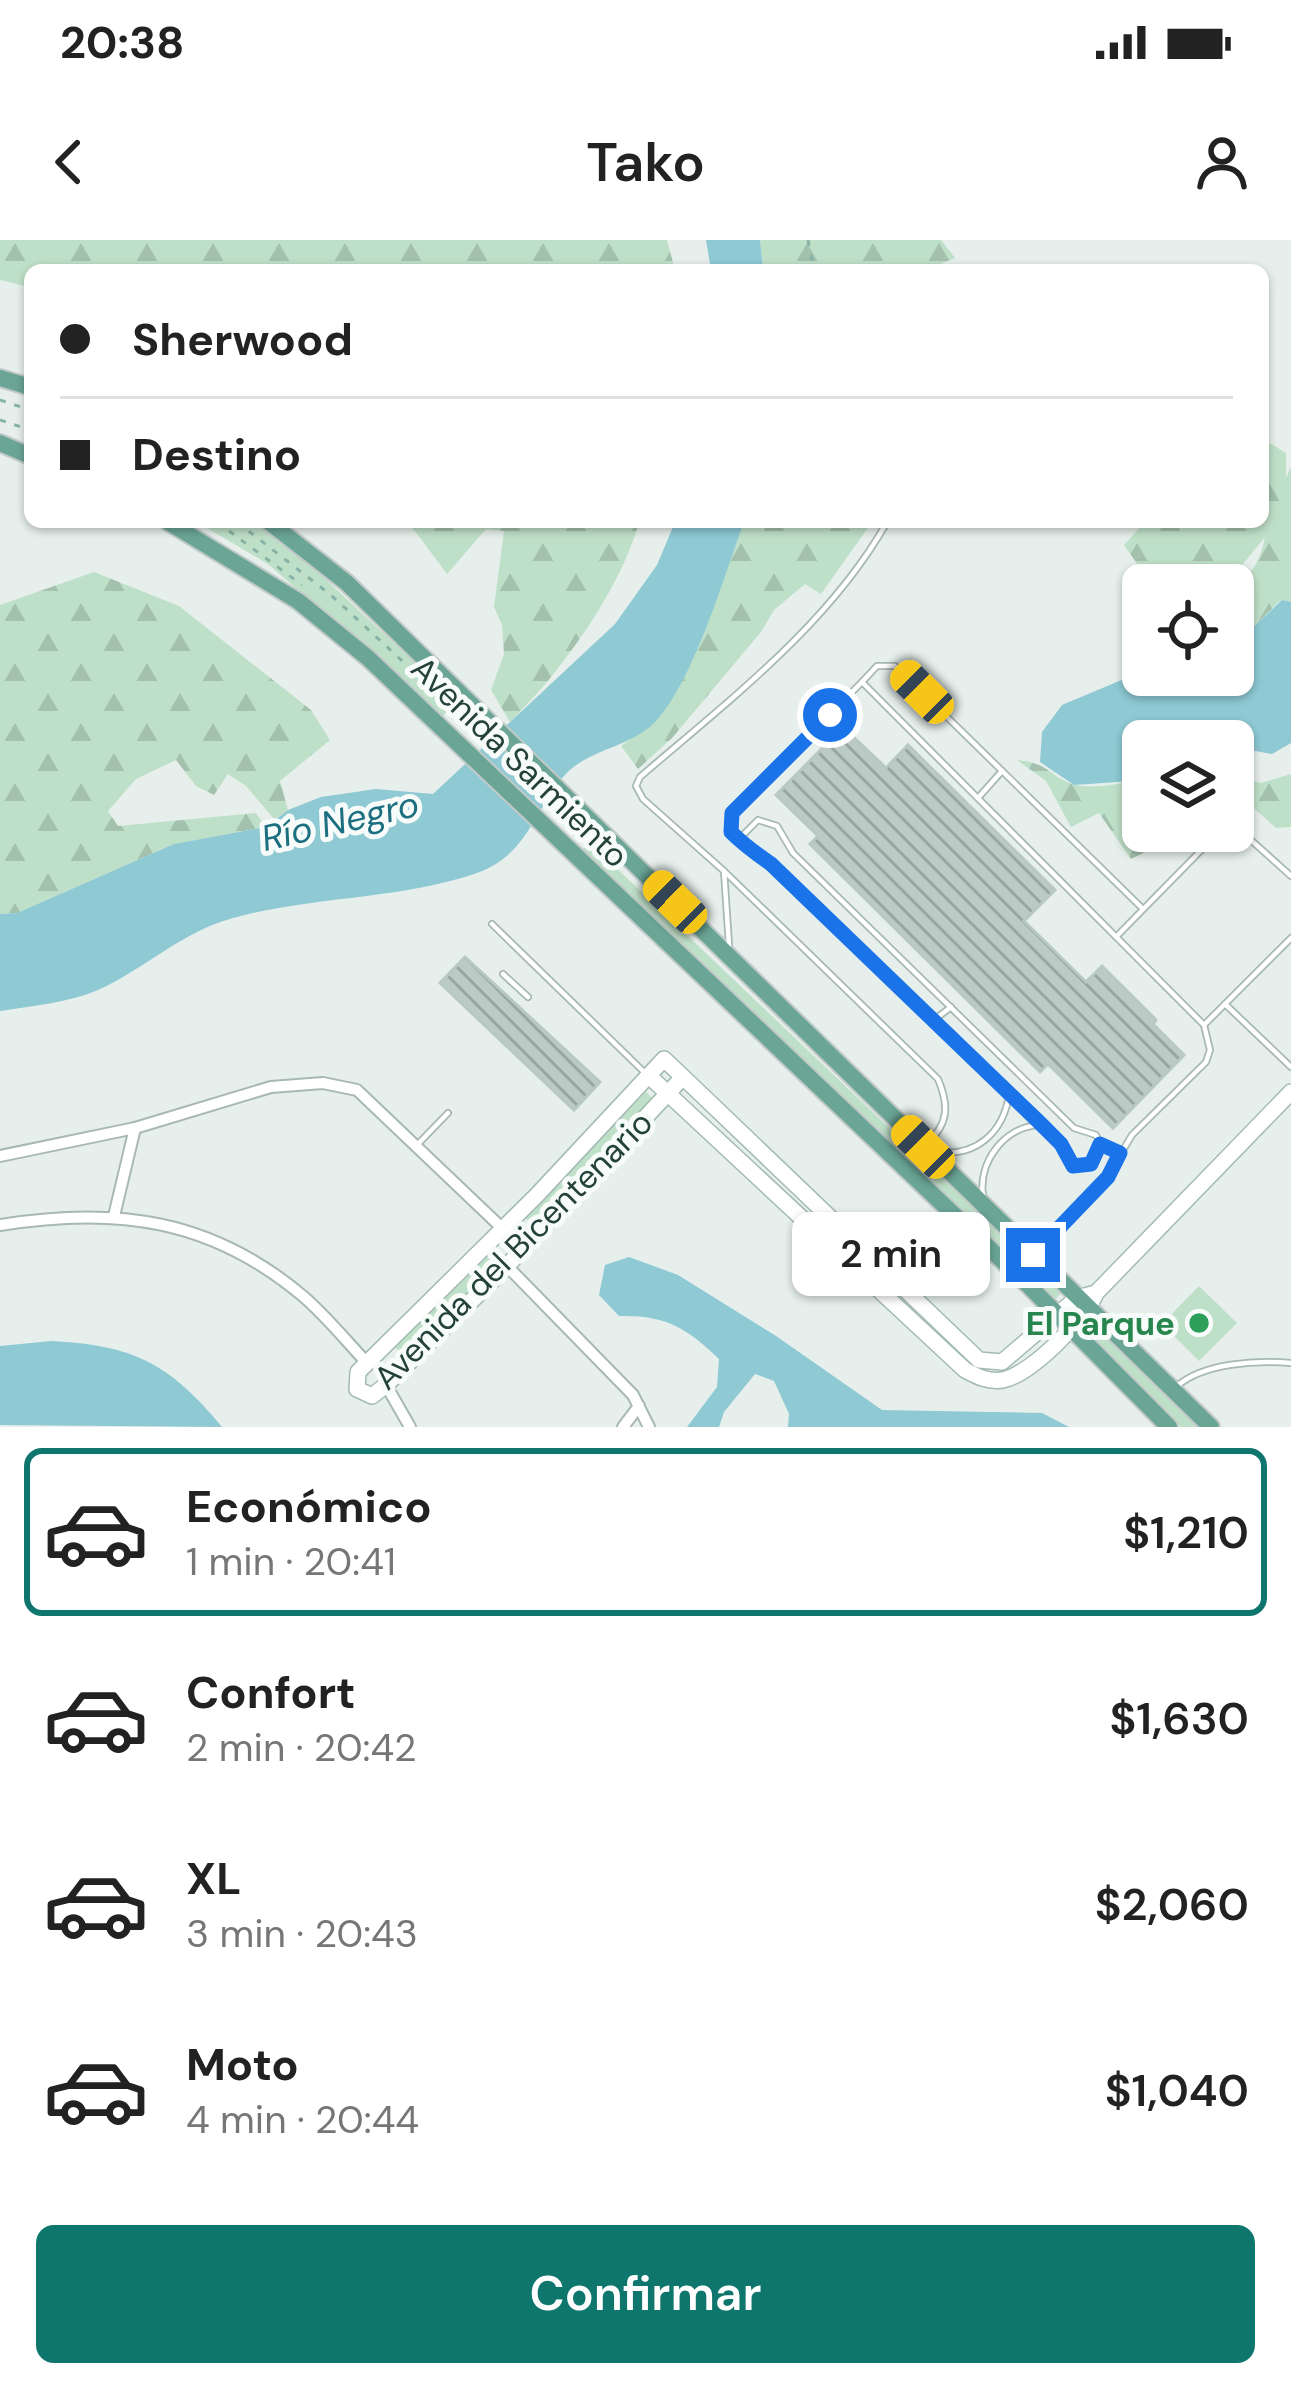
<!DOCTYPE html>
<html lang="es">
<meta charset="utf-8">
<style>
:root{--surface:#fff;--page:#f6f6f6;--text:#222;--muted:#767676;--line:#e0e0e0;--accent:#0f766e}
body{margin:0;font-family:"DM Sans",sans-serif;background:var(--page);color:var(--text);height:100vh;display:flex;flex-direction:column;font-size:45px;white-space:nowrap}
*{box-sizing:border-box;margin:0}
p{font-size:39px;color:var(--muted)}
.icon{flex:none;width:66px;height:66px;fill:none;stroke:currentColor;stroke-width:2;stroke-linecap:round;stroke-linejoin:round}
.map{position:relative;height:1187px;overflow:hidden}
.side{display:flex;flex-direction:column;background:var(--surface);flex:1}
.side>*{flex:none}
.hud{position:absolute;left:24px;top:24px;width:1245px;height:264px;border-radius:18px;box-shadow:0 3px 9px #0004;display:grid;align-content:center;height:264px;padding:0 36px;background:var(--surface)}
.buttons{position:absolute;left:1122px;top:324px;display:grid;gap:24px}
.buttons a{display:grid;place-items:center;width:132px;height:132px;border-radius:18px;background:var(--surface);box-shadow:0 3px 9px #0004;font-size:60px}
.end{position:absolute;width:54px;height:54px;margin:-27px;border:15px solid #1a73e8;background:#fff;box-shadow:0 0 0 6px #fff}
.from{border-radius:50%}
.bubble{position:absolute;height:84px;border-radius:18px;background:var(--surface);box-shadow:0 3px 9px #0004;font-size:39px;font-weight:600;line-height:84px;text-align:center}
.car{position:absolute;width:36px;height:72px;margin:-36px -18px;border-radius:15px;box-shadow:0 0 9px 3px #0007;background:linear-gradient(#f5c518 24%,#345 0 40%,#f5c518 0 76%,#345 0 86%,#f5c518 0)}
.hud b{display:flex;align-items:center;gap:42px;height:114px;font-size:45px}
.hud b+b{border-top:3px solid var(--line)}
.hud i{width:30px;height:30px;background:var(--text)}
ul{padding:21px 0 0;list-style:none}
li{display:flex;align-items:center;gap:36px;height:168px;margin:0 24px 18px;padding:0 12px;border:6px solid transparent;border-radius:18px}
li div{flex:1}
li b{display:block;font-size:45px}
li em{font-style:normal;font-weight:600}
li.selected{border-color:var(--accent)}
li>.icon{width:108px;height:108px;stroke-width:1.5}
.button{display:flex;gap:24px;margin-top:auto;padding:24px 36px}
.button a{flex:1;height:138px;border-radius:18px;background:var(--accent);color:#fff;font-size:48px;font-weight:600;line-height:138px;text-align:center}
.status{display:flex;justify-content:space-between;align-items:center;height:84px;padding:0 60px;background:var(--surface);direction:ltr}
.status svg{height:33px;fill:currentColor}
header{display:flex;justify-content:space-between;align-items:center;height:156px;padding:0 36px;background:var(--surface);font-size:54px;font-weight:600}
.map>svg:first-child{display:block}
</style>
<div class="status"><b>20:38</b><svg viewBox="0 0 49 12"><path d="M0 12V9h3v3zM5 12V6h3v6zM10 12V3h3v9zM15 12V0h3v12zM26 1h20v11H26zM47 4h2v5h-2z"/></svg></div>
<header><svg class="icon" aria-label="back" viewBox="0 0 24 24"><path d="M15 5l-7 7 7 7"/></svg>Tako<svg class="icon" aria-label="person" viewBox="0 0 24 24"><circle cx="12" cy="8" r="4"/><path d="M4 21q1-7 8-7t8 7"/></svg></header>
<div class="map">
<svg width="1291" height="1187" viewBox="0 0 1291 1187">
<defs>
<pattern id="forest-firs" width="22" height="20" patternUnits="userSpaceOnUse" patternTransform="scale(3)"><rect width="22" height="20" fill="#bfe0c8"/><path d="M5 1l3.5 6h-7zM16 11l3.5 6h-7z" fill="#a4c1ad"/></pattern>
<pattern id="building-back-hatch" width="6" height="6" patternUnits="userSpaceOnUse" patternTransform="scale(3)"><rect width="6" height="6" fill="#bbcac4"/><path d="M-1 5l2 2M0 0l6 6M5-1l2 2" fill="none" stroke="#98a6a0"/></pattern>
</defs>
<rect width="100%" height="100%" fill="#e6efeb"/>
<g fill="#bfe0c8">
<polygon points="197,282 251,282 261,288 322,336 456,461 443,476 268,324"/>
<polygon points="589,602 1062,1052 1053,1062 580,612"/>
<polygon points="646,852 654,860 533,985 525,978"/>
<polygon points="487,1017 496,1026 404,1115 395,1107"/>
<polygon points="1199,1046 1237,1083 1199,1121 1162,1084"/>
<polygon points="1094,1081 1205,1187 1181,1187 1082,1093"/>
</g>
<g fill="url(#forest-firs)">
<polygon points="0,0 667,0 675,30 30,30 30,47 0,40"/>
<polygon points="760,0 941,0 955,18 926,30 763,30"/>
<path d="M1263 199 1286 213V238L1291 227V362L1281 360 1233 406V348C1252 335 1261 319 1265 297L1230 340 1216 345H1152L1124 305 1145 282H1263Z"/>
<path d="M408 282H639C621 349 560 434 510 482L491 450 504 414 502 385 494 367 504 291 486 289 447 334Z"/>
<polygon points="744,282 872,282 821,354 805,344 774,370 761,392 672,498 638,529 621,506 656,480 693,419"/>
<polygon points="94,332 179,366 311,470 330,500 280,541 288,570 275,580 246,546 228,534 214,555 196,546 176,520 136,539 108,571 118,586 256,573 266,587 174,604 17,673 0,674 0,365"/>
<path d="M1017 520C1049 523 1048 535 1072 544 1089 550 1127 544 1143 537V591H1170L1151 609 1131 619 1099 573 1071 587 1046 541Z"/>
<polygon points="1291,534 1291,587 1276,588 1236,552 1233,554 1233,535 1261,543"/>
</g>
<g fill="#8ec9d4">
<polygon points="706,0 760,0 763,30 711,30"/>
<path d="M675 282H744C724 336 694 440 656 481 631 508 586 509 563 537 533 574 525 618 474 634 396 660 313 656 233 678 181 692 145 729 98 750 68 763 31 766 0 771V674L17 673 174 604 266 587 288 570 321 557 376 549 433 554 615 384 657 325Z"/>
<polygon points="1282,360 1291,362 1291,503 1272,514 1233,507 1233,501 1143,501 1143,537 1132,541 1074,545 1040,522 1042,492 1062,465 1143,431 1143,435 1233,435 1233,406"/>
<path d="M629 1017 678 1035 776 1096 882 1170 1042 1173 1069 1187H788L789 1174 774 1141 755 1134 724 1172 719 1187H687L717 1147 719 1119C686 1087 665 1075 619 1076L599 1055 605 1025Z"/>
<path d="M51 1101C133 1105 169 1123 222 1187L0 1185V1106Z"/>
</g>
<g fill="url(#building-back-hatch)" stroke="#b8c9c2" stroke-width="3">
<polygon points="843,487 886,528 908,505 1055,650 1024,681 1086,742 1102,726 1156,780 1153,784 1184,815 1113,888 1048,824 1040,832 810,604 818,596 776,555"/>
<polygon points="465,717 600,842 574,870 440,743"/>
</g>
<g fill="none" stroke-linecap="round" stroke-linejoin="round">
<defs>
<g id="lane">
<polyline points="862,442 877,426 895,426 1143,669"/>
<polyline points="978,558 1002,531"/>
<polyline points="1233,584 1291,636"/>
<polyline points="741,597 758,580 777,586 793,613 1074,888 1096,895 1100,904 1096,919 1083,927 1073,926 1061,904 1009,855"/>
<path d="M724 631 938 839C949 865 949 884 927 903"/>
<polyline points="492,684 643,831"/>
<polyline points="1116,697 1220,591"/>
<path d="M729 705 724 631 643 559 636 546 640 537C728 461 830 384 887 282"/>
<polyline points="503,734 528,757"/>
<polyline points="1225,764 1291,698"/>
<polyline points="934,780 951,767"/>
<polyline points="1100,904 1120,912"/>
<polyline points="417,905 448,873"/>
<path d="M937 912C976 917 1003 893 1009 855L771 624C755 613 743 604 731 592L732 573 862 442 1204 785 1225 764 1291 827"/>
<path d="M983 956C978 922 1004 887 1039 885"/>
<polyline points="1037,1011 1107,937 1132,895 1206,822 1210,810 1204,785"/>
<path d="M1177 1146C1204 1123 1256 1120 1291 1123"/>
</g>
<g id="street">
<polyline points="0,916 135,888 271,847 323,843 357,850 503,989"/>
<polyline points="114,976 135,888"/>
<path d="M0 985C116 966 212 979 304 1057 327 1077 347 1102 368 1124"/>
<polyline points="507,1026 633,1155 649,1187"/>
<polyline points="386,1145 410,1187"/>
<polyline points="623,1187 639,1166"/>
</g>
<g id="secondary">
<path d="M649 836 965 1130C978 1137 988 1142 1003 1140 1031 1134 1086 1079 1096 1053L1291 852"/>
<polyline points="683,837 507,1026 386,1145 372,1156 357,1149 358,1132 537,955 664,819 683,837 979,1120 1002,1122 1077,1058 1096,1053"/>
</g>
<g id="primary">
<polyline points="0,138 30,147"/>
<polyline points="0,203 30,216"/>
<polyline points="168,282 298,361 368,418 1030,1047 1169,1187"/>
<polyline points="269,282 347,343 1211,1187"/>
</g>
</defs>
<use href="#lane" stroke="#a8b8b2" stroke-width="8"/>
<use href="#street" stroke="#a8b8b2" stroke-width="14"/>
<use href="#secondary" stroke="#a4bbb3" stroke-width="18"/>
<use href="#primary" stroke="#c2cac8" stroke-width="20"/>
<g stroke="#86b3a5" stroke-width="3" stroke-dasharray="6 9" stroke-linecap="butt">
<polyline points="808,0 814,30"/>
<polyline points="0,160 30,170"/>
<polyline points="0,180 30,190"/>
<polyline points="217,282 302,345"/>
<polyline points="237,282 332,356 440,456"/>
</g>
<use href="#lane" stroke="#fff" stroke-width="4.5"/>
<use href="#street" stroke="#fff" stroke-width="10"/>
<use href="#secondary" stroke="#fff" stroke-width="15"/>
<use href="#primary" stroke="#6aa596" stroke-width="16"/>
</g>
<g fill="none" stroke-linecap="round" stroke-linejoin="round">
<path stroke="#1a73e8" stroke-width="15" d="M830 475 732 573 731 592C743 604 755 613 771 624L1042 885 1061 904 1073 926 1091 924 1100 904 1120 913 1108 937 1033 1015"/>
</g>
<circle fill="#2e9e5b" stroke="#f7fbf9" stroke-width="4.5" cx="1199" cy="1083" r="12"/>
<g text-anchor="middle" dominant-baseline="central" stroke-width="10" stroke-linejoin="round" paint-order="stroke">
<g font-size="33" fill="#24423a" stroke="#f7fbf9">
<text transform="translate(520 522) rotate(44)">Avenida Sarmiento</text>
<text transform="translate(513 1010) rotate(-45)">Avenida del Bicentenario</text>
</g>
<g font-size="33" font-weight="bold" fill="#27864d" stroke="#f7fbf9" text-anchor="end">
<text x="1175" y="1083">El Parque</text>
</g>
<g font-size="36" font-style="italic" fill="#1c6f80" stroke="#f7fbf9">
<text transform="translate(340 581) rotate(-13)">Río Negro</text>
</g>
</g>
</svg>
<div class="buttons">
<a><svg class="icon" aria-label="locate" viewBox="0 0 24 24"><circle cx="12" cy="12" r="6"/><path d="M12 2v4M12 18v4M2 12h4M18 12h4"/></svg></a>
<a><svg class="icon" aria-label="layers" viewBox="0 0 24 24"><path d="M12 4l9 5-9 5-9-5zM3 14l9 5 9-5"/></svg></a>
</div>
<i class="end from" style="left:830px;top:475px"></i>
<i class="end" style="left:1033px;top:1015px"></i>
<div class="bubble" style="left:792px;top:972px;width:198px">2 min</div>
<i class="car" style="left:922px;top:452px;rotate:315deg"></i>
<i class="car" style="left:675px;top:662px;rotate:314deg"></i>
<i class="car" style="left:923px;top:907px;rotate:315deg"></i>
<div class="hud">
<b><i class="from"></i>Sherwood</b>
<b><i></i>Destino</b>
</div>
</div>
<section class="side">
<ul>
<li class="selected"><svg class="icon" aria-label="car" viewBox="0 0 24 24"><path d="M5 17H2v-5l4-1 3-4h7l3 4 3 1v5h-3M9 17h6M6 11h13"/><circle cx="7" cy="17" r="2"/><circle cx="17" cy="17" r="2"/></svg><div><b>Económico</b><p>1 min · 20:41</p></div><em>$1,210</em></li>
<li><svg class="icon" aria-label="car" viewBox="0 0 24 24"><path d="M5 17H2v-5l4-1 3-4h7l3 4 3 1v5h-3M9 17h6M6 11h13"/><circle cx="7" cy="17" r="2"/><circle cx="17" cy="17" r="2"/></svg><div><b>Confort</b><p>2 min · 20:42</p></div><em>$1,630</em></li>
<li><svg class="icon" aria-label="car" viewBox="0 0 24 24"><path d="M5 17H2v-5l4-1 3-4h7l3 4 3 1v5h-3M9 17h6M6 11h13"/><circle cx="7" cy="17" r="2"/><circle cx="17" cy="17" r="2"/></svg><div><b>XL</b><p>3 min · 20:43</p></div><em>$2,060</em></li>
<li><svg class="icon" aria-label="car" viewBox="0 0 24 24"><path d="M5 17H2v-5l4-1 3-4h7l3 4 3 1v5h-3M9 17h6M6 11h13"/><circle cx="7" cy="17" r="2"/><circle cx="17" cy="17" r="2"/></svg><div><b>Moto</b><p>4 min · 20:44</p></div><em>$1,040</em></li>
</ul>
<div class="button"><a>Confirmar</a></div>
</section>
